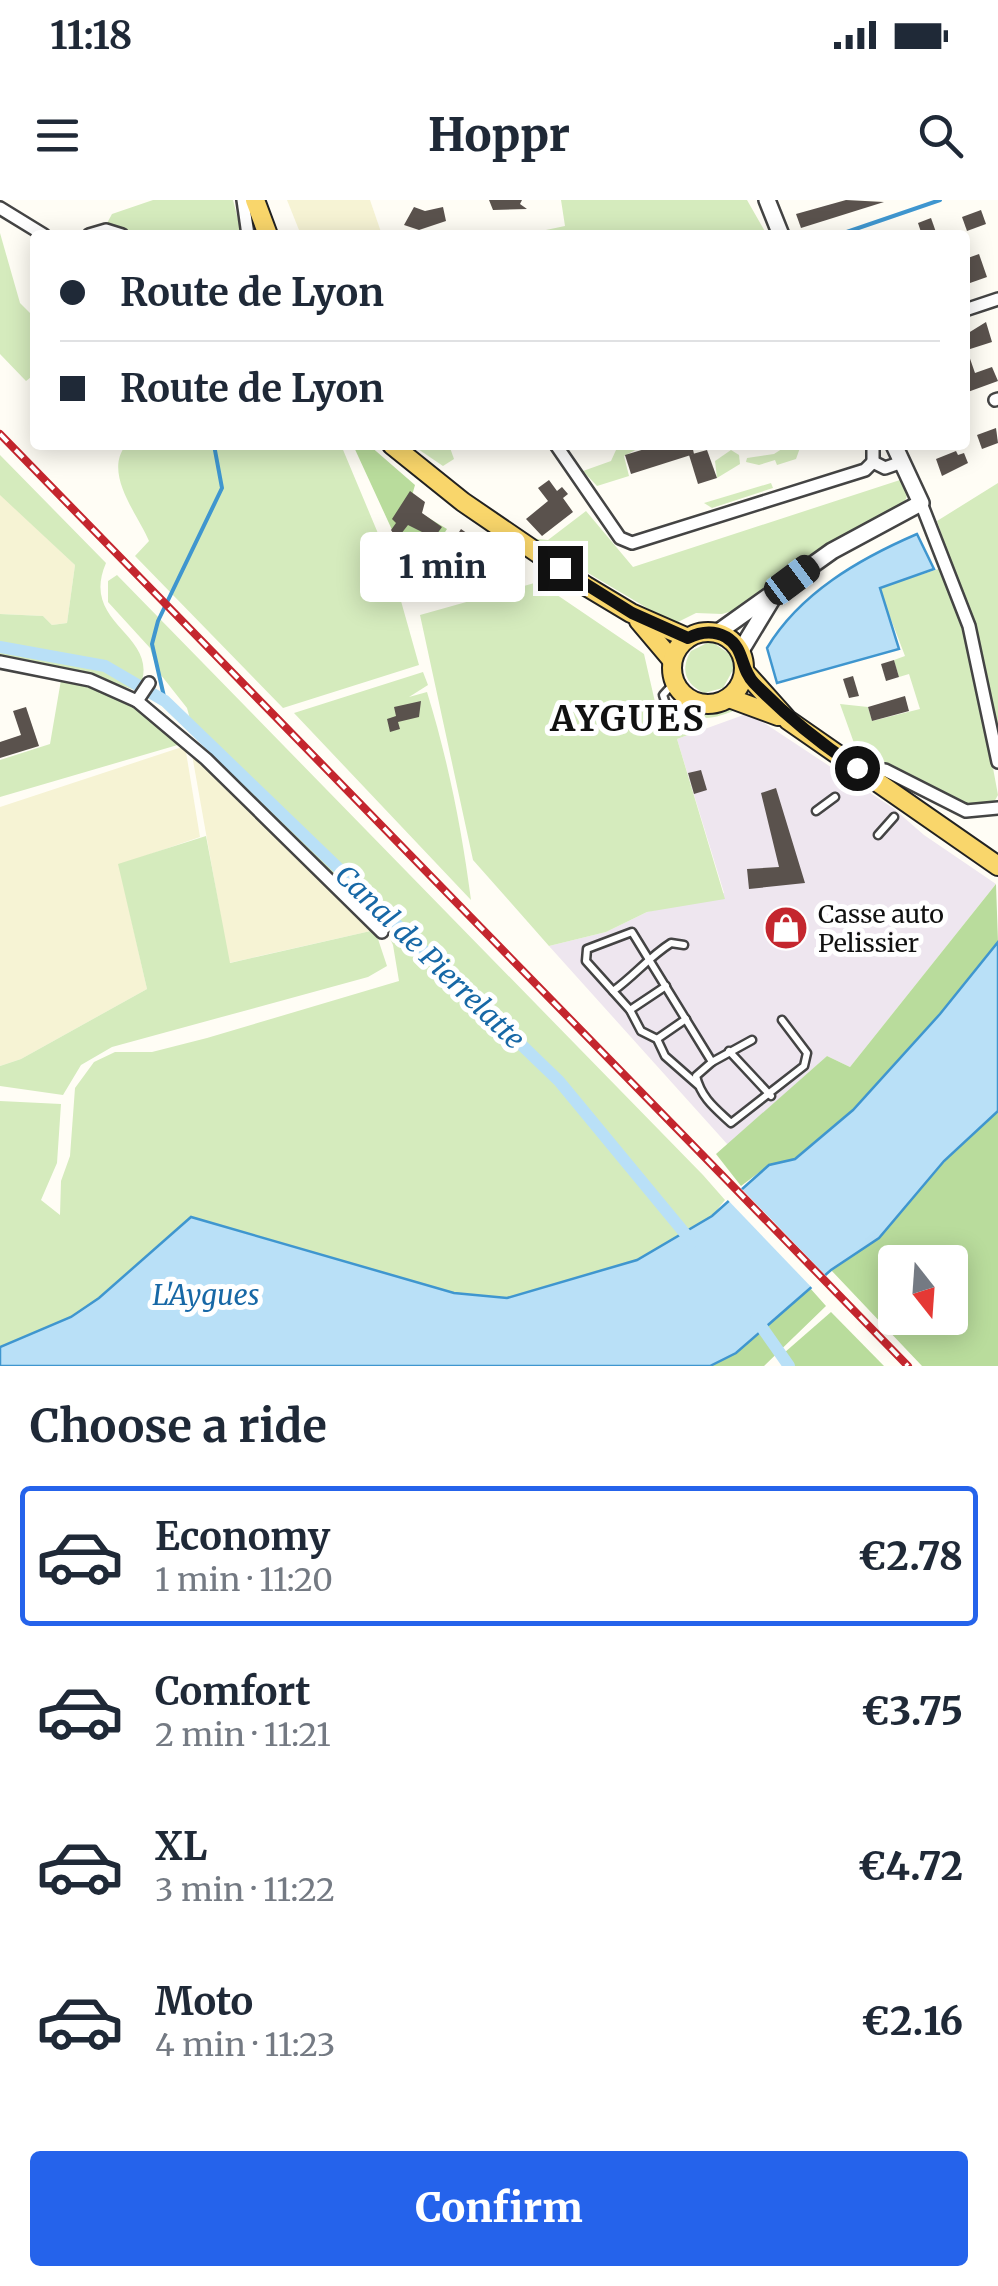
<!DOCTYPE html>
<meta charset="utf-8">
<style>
:root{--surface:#fff;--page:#f2f2f3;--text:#1f2937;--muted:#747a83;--line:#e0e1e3;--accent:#2563eb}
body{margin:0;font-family:Merriweather,serif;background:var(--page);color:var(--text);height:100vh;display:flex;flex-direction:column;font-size:38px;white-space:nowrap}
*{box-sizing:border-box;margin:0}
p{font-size:32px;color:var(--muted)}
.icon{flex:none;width:55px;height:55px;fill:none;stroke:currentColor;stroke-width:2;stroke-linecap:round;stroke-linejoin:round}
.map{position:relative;height:1166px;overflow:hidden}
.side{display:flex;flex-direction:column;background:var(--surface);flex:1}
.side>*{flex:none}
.top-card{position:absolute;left:30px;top:30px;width:940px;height:220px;border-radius:10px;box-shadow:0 5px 25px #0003;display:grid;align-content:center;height:220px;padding:0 30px;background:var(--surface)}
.needle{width:65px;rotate:163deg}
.fabs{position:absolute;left:878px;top:1045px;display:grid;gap:20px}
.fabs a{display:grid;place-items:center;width:90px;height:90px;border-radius:10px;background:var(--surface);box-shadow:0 5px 25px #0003;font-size:50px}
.end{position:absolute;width:45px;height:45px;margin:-22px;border:12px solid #111;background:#fff;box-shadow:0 0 0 5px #fff}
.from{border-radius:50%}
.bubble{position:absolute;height:70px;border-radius:10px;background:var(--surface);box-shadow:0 5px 25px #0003;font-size:32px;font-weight:800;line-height:70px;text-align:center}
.car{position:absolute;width:30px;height:60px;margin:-30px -15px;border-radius:12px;box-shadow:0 0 8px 2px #0007;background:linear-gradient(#222 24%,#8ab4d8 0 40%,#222 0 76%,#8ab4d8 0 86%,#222 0)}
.top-card b{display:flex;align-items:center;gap:35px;height:95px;font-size:38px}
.top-card b+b{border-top:2px solid var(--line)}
.top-card i{width:25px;height:25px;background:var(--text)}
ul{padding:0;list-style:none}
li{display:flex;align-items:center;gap:30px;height:140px;margin:0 20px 15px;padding:0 10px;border:5px solid transparent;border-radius:10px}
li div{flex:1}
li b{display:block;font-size:38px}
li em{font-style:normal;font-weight:800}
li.selected{border-color:var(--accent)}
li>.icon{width:90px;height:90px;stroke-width:1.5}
h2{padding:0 30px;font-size:45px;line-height:120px}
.primary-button{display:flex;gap:20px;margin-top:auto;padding:20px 30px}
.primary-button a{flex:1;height:115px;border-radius:10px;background:var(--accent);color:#fff;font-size:40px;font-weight:800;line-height:115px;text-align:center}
.status{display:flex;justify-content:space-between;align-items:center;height:70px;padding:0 50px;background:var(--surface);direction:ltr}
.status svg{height:28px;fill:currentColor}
header{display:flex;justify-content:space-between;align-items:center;height:130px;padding:0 30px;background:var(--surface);font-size:45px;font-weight:800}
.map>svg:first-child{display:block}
</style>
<div class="status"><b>11:18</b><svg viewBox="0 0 49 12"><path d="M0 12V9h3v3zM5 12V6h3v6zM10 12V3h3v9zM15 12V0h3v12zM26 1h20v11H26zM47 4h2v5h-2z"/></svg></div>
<header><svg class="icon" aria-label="menu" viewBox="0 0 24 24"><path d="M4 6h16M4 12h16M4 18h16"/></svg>Hoppr<svg class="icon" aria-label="search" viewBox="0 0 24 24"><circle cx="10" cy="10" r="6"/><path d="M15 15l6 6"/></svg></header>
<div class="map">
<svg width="998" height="1166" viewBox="0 0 998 1166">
<rect width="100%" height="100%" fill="#fffdf5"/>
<polygon fill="#eee6ef" points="749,513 893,608 924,635 996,684 850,867 827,856 728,945 549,746 606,732 647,712 724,693 677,539"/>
<g fill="#f6f3d4">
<polygon points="287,0 370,0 382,35 301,35"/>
<polygon points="0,294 75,365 67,423 52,425 43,416 0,414"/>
<polygon points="185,546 200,637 119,665 147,789 21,859 0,866 0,607"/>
<polygon points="191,549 375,730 229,763"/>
</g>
<g fill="#d5ebbd">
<polygon points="153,0 233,0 242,35 133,35 106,25 112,14"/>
<polygon points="561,0 747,0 767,35 522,35 565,26"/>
<polygon points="0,33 20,103 35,118 35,174 26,181 0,154"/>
<path d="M126 245H341L390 362 419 465 283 508 135 356 149 341C137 313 103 273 126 245Z"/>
<polygon points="412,245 449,245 454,259 443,266"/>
<polygon points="633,245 645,245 624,256 629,276 597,286 583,271 611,261 616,250"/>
<polygon points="788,245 801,245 796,259 777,265 775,260 759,265 746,262 747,258 774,254"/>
<polygon points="731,250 739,255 740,264 717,278 715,261"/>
<path d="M0 255 106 363C78 427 166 434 138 491L79 472 0 457V414L43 416 52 425 67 423 75 365 0 295Z"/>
<polygon points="900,280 908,293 904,304 830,344 749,406 722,414 696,413 674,424 529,338 548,340 586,311 633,367"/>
<polygon points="771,283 773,288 712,308 704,303"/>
<polygon points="998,283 998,526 970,416 937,321"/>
<polygon points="945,367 967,427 998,595 993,604 975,611 897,573 854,543 840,504 868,507 872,521 920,509 909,474 899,477 894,460 905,456 879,388"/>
<polygon points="117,375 703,975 725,1000 712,1016 637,1060 507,1098 454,1093 191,1017 99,1098 71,1117 0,1147 0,901 61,904 57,963 41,1000 60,1015 61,981 70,956 75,888 94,862 115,852 152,852 207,838 399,781 393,745 385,728 217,562 193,530 187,508 157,470 150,448 108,402 108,381"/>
<polygon points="538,382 644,454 655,502 664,516 707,528 677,539 725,699 647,712 606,732 549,746 473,660 420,415"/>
<path d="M711 441 731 455 734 468 723 488 704 493C685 484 680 469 691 451Z"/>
<path d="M423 472 428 485 409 497 427 492C448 560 462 630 471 700L294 513Z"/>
<path d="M61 480C114 491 141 509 181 544L0 597V560L50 544Z"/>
<path d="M732 506 738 509C717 518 700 523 680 510Z"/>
<polygon points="206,636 230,763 375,730 387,766 368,777 112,847 81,865 63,895 0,886 0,866 21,859 147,789 118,664"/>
</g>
<g fill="#b9dc9c" fill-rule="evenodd">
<polygon points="353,245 369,245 415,285 409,306 447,329 411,385 399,345"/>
<polygon points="996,684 998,742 940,814 853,910 795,959 769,965 741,986 716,954 827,856 850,867"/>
<path d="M998 911V1166H922L831 1070 879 1038 944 961ZM895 1062H950V1118H895Z"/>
<polygon points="810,1088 826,1106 764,1166 710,1166 736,1153"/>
<polygon points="831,1112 884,1166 793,1166 784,1153"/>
</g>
<g fill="#b9e0f7" stroke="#3f96cf" stroke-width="2.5">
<path d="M917 334 934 369 880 388 899 449 777 483 767 448C800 393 859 359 917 334Z"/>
<polygon points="998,742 998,911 944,961 879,1038 831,1070 736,1153 710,1166 0,1166 0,1147 71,1117 99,1098 191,1017 454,1093 507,1098 637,1060 712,1016 769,965 795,959 853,910 940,814"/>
</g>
<polygon fill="#fffdf5" points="737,984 829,1079 815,1091 723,995"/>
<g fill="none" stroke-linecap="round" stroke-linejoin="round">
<g stroke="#3f96cf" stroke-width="4">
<polyline points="838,35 940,0"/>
<polyline points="165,501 152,444 158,421 222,288 214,245"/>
</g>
<g stroke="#b9e0f7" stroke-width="12">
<polyline points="0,447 105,466 165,501 559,881 692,1042"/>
<polyline points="756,1119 789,1166"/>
</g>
</g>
<g fill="#5a524d">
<polygon points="489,0 522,0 520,4 527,9 493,10"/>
<polygon points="846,0 884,2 801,28 796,14"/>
<polygon points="414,7 425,11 443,7 446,21 419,30 404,25"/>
<polygon points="981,10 986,24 967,31 962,17"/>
<polygon points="931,18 937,35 922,35 918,23"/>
<polygon points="979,54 987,77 970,83 965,59"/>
<polygon points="986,122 992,142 967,150 975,173 992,167 998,181 965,193 965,135"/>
<polygon points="996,228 998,243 982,249 977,235"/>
<polygon points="658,245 692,245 694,254 631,274 625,255"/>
<polygon points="707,250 717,278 698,284 689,255"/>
<polygon points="956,251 958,255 964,253 968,263 942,276 936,259"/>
<polygon points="549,280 557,291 562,287 568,294 563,298 573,312 542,336 526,319 548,301 538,288"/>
<polygon points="410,291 425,302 422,313 442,327 434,338 408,325 397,339 391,330 396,323 392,319"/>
<polygon points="461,329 491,350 525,374 506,380 498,374 433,394 430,375 478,360 452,343"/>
<polygon points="894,460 899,477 886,481 881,464"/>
<polygon points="853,476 859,496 849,498 843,479"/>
<polygon points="905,496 909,511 872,521 868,507"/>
<polygon points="421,501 419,517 398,522 400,529 390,532 387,519 396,516 394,507"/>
<polygon points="26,507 39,546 0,558 0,542 21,535 13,511"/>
<polygon points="701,570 707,590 694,594 688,573"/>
<polygon points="776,588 805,683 749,689 747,669 779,667 761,593"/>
</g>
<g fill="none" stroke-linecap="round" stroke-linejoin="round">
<defs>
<g id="service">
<polyline points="674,483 663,495 666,504 674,508 688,499"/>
<polyline points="816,611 835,597"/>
<polyline points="878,635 894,617"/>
<path d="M613 791C634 776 649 757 671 743L684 745"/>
<polyline points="630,810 666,786"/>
<polyline points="657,839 686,819"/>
<polyline points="729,851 771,896"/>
<path d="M712 862 696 876C701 898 716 909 731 923L804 866 807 853 782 820"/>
<polyline points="698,885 665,856 657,839 641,831 630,810 586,761 587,749 632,732 712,862 752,840"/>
</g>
<g id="minor">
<polyline points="243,0 248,35"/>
<polyline points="0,8 44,35"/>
<polyline points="89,35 106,30 122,35"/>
<polyline points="965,110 998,99"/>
<polyline points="995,200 998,199"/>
<polyline points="556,245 620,338 632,343 865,270 873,262"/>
<polyline points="873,262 885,268 902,262"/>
<polyline points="873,262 873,245"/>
<polyline points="921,303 969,426 998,562"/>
<polyline points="0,462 90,480 137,501 149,483"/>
<polyline points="137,501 206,559 382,732"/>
<polyline points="870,577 885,570 966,611 998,608"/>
</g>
<g id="tertiary">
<polyline points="767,0 781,35"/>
<polyline points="717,433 832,351 921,303 894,245"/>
<polyline points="740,452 772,399"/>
</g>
<g id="primary">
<polyline points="255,0 268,35"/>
<polyline points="392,245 463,302 586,386 631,413 688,438"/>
<polyline points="639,421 672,460"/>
<circle cx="708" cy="468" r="36"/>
<polyline points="744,471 788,520 998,666"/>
<polyline points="729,498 778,516"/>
</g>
</defs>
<use href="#service" stroke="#444" stroke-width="11"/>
<use href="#minor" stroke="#444" stroke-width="16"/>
<use href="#tertiary" stroke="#444" stroke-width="20"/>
<use href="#primary" stroke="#222" stroke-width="22"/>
<use href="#service" stroke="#fff" stroke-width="6"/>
<use href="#minor" stroke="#fff" stroke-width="11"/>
<use href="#tertiary" stroke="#fff" stroke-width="15"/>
<use href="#primary" stroke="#f9d66b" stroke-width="18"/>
<defs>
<polyline id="rail" points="0,234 908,1166"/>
</defs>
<use href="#rail" stroke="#c4262e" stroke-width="8"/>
<use href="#rail" stroke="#fff" stroke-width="4" stroke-dasharray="11" stroke-linecap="butt"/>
</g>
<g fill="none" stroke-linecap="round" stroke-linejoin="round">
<path stroke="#111" stroke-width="12" d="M560 368 632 413 688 438C700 432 713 430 726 437 745 448 740 469 754 483 786 516 818 542 857 568"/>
</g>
<defs>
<symbol id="shop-disc" viewBox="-11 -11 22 22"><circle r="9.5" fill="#c4262e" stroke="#fff"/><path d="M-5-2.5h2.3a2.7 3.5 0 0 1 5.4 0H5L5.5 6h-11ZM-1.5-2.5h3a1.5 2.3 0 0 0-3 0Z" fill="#fff"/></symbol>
</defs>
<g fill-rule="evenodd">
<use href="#shop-disc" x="761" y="703" width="50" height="50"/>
</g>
<g text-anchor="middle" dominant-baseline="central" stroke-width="10" stroke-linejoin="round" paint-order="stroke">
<g font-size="25" fill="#111" stroke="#fff" text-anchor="start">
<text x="818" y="714">Casse auto<tspan x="818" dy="29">Pelissier</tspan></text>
</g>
<g font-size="28" font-style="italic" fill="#1768a6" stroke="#fff">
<text transform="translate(430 757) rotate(44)">Canal de Pierrelatte</text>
<text x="206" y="1095">L'Aygues</text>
</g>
<g font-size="35" font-weight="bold" letter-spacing="2.5" fill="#111" stroke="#fff">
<text x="628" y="519">AYGUES</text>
</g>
</g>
</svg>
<div class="fabs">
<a><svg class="needle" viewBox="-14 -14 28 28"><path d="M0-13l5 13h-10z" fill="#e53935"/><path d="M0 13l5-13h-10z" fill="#747a83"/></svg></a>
</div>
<i class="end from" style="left:857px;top:568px"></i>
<i class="end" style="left:560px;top:368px"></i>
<div class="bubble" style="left:360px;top:332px;width:165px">1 min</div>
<i class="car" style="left:792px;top:380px;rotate:53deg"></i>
<div class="top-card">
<b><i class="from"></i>Route de Lyon</b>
<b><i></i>Route de Lyon</b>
</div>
</div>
<section class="side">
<h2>Choose a ride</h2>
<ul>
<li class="selected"><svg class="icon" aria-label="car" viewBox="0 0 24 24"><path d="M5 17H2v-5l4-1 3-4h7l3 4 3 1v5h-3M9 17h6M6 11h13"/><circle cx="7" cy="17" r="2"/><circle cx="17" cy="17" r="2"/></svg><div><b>Economy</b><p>1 min · 11:20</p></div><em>€2.78</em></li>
<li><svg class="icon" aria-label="car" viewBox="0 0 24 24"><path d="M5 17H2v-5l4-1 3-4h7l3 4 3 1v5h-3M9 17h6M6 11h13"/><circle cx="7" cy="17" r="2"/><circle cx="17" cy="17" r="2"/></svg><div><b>Comfort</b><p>2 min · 11:21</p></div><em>€3.75</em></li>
<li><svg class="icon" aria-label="car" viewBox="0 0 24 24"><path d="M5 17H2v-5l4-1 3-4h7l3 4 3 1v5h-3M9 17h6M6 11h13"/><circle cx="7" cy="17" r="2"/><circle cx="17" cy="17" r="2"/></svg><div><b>XL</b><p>3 min · 11:22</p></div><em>€4.72</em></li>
<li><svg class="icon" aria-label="car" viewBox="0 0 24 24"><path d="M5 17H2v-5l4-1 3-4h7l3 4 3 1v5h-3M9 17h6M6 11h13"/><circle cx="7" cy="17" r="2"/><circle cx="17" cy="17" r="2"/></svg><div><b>Moto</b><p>4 min · 11:23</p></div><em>€2.16</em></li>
</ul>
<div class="primary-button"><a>Confirm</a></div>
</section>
